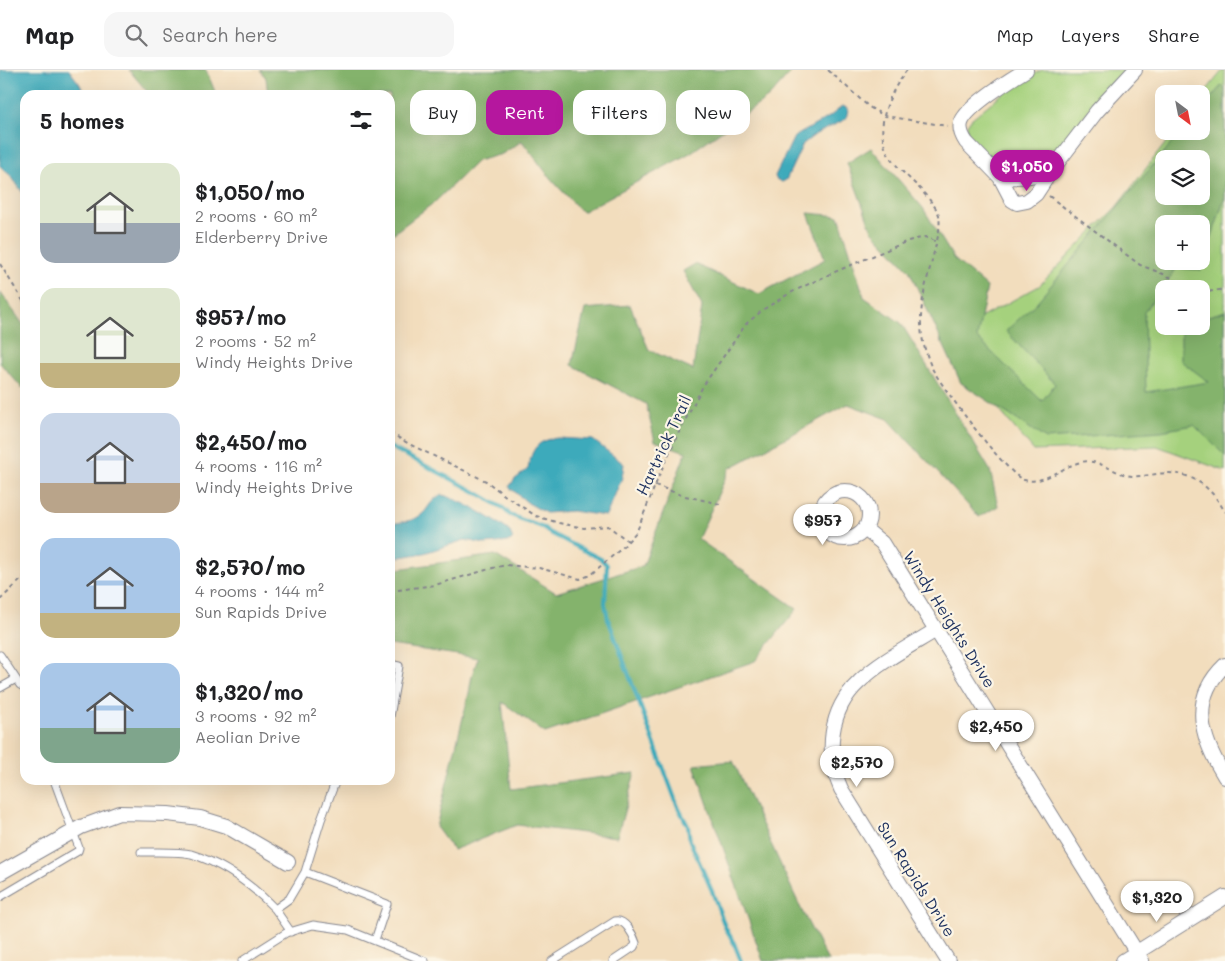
<!DOCTYPE html>
<meta charset="utf-8">
<style>
body{margin:0;font-family:Mali,sans-serif;background:#f6f6f6;color:#202124;height:100vh;display:flex;flex-direction:column;font-size:19px;white-space:nowrap}
*{box-sizing:border-box;margin:0}
p{font-size:16px;color:#757577}
.icon{flex:none;width:28px;height:28px;fill:none;stroke:currentColor;stroke-width:2;stroke-linecap:round;stroke-linejoin:round}
.map{position:relative;flex:1;overflow:hidden}
.side{position:absolute;left:20px;top:20px;width:375px;height:695px;display:flex;flex-direction:column;background:#fff;border-radius:15px;box-shadow:0 5px 20px #0002}
.side>*{flex:none}
.top-card{position:absolute;left:410px;top:20px;width:475px;height:45px;display:flex;gap:10px}
.needle{width:32px;rotate:148deg}
.fabs{position:absolute;left:1155px;top:15px;display:grid;gap:10px}
.fabs a{display:grid;place-items:center;width:55px;height:55px;border-radius:10px;background:#fff;box-shadow:0 5px 20px #0002;font-size:25px}
.price{position:absolute;translate:-50% -42px;padding:0 11px;border-radius:18px;background:#fff;color:#222;font-size:16px;line-height:32px;filter:drop-shadow(0 1px 2px #0008)}
.price::after{content:'';position:absolute;left:50%;top:30px;width:15px;height:11px;margin-left:-8px;background:inherit;clip-path:polygon(0 0,100% 0,50% 100%)}
.price.on{background:#b5179e;color:#fff}
ul{padding:0;list-style:none}
li{display:flex;align-items:center;gap:15px;height:125px;padding:0 20px}
li span{display:grid;place-items:center;flex:none;width:140px;height:100px;border-radius:15px;color:#555}
li>.icon{margin-inline-start:auto}
span .icon{width:60px;height:60px;fill:#fffc;stroke-width:1}
li b{font-size:21px}
h2{display:flex;justify-content:space-between;align-items:center;height:60px;padding:0 20px;font-size:21px}
.chip{padding:0 18px;border-radius:15px;background:#fff;box-shadow:0 5px 20px #0002;font-size:18px;line-height:45px}
.chip.on{background:#b5179e;color:#fff}
header{display:flex;align-items:center;gap:30px;box-sizing:border-box;height:70px;padding:0 25px;background:#fff;border-bottom:1px solid #e0e0e0}
header strong{font-size:24px}
nav{display:flex;gap:28px;margin-inline-start:auto;font-size:18px}
.search{width:350px;height:45px;background:#f6f6f6;display:flex;align-items:center;gap:12px;box-sizing:border-box;padding:0 18px;border-radius:15px;color:#757577;font-size:19px}
.map>svg:first-child{display:block}
.green{fill:#a5d17d;stroke:#60806e;fill-rule:evenodd}
.forest{fill:#84b36c;stroke:#507165;fill-rule:evenodd}
.water{fill:#3caabb;stroke:#2c6c8c}
.lines{fill:none;stroke-linecap:round;stroke-linejoin:round}
.stream{stroke:#3caabb;stroke-width:4}
.service-casing{stroke:#86868e;stroke-width:9}
.minor-casing{stroke:#86868e;stroke-width:16}
.path{stroke:#86868e;stroke-width:2;stroke-dasharray:4 4;stroke-linecap:butt}
.service{stroke:#fff;stroke-width:7}
.minor{stroke:#fff;stroke-width:14}
.labels{text-anchor:middle;dominant-baseline:central;stroke-width:4.5;stroke-linejoin:round;paint-order:stroke}
.street-label{font-size:16px;fill:#1b2f5e;stroke:#fcf5e5}
</style>
<header>
<strong>Map</strong>
<div class="search"><svg class="icon" aria-label="search" viewBox="0 0 24 24"><circle cx="10" cy="10" r="6"/><path d="M15 15l6 6"/></svg>Search here</div>
<nav><a>Map</a><a>Layers</a><a>Share</a></nav>
</header>
<div class="map">
<svg width="1225" height="891" viewBox="0 0 1225 891">
<rect width="100%" height="100%" fill="#fcf5e5"/>
<filter id="ink" filterUnits="userSpaceOnUse"><feTurbulence type="fractalNoise" baseFrequency=".02" numOctaves="2"/><feDisplacementMap in="SourceGraphic" scale="10" xChannelSelector="R" yChannelSelector="G"/><feConvolveMatrix kernelMatrix="1 2 1 2 8 2 1 2 1" color-interpolation-filters="sRGB"/></filter>
<filter id="wash" filterUnits="userSpaceOnUse"><feTurbulence type="fractalNoise" baseFrequency=".0096" numOctaves="4" result="noise"/><feDisplacementMap in="SourceGraphic" scale="20" xChannelSelector="R" yChannelSelector="G"/><feGaussianBlur stdDeviation="1.12" result="paint"/><feColorMatrix in="noise" values="0 0 0 0 0 0 0 0 0 0 0 0 0 0 0 0 0 1.4 0 .05"/><feComposite in="paint" operator="in"/></filter>
<g filter="url(#wash)">
<rect width="100%" height="100%" fill="#f2ddbd"/>
<!-- green -->
<path class="green" d="M1042 0H1126L1100 26 1048 93C1008 114 992 92 967 63V55L971 49 1013 15Z
M1223 0 1225 2V401L1157 376 1034 381 940 270 1039 216 1117 136 1175 61H1201V27ZM1164 89H1201V126H1164ZM1164 154H1201V191H1164ZM1164 219H1201V256H1164Z"/>
<!-- forest -->
<path class="forest" d="M129 0H206L216 24 150 25Z
M260 0H793L769 27 690 83 582 142 551 109 522 71 502 84 477 91 436 131 390 166V25H268L266 8Z
M1222 15 1225 18V127L1201 200 1177 198 1144 242 1146 322 1209 312 1181 291V256H1201V248L1225 241V386L1194 355 1161 361 1046 369 961 313 909 200 872 161 847 93 871 78 923 138 954 189 987 217 977 268 1042 331 1055 314 1006 261 1036 233 1182 61H1201V39ZM1164 89H1201V126H1164ZM1164 154H1201V191H1164Z
M808 143 839 146 864 227 901 253 990 400 998 436 979 447 888 349 848 334 730 398 698 469 797 539 755 591 545 663 502 632 511 719 635 703 617 767 517 755 453 780 436 757 469 623 472 605 478 588 390 575V500L495 485 556 523 643 496 686 382 655 371 646 334 572 295 585 239 630 235 649 280 693 300 702 236 683 201 695 194 759 224 825 189Z
M0 222 25 257V310L22 318 0 293Z
M733 691 802 841 828 891H763L694 695Z"/>
<!-- water -->
<path class="water" d="M0 0H69L79 13 86 25H25V126L11 106 0 96Z
M843 36 848 39 846 49 816 64 803 74 786 110 782 112 776 109 775 106 794 67 829 47Z
M558 368 593 370 624 394 622 408 606 446 572 441 546 443 528 433 509 417 514 410 528 399C532 378 537 370 558 368Z
M441 425C454 426 500 452 510 462 511 464 512 467 513 469L507 472 485 474 465 470 424 483 390 489V454C400 452 412 452 421 445 429 439 429 431 441 425Z"/>
<g class="lines">
<!-- stream -->
<path class="stream" d="M390 377 474 421 503 438 510 445 544 458 548 462 601 489 607 495 605 533 608 549 678 737 688 756 690 771 712 821 725 857 734 873 741 891"/>
</g>
</g>
<g filter="url(#ink)">
<g class="lines">
<!-- service casing -->
<g class="service-casing">
<path id="service" d="M0 585 20 615 25 618
M390 594 399 596 390 647
M0 618 16 609
M141 782C154 782 180 781 191 784 224 794 252 815 275 839
M305 802 321 750 336 710
M0 827 78 781 79 778 54 710
M291 862 275 839 289 829 305 802 387 834 375 870
M242 891 286 863 313 855 348 860 425 891
M552 891 615 851C625 849 633 864 636 873L634 877 613 891"/>
</g>
<!-- minor casing -->
<g class="minor-casing">
<path id="minor" d="M1026 0C1011 9 966 37 961 53 959 60 962 66 966 72L1000 107 1012 130 1017 133 1027 131 1036 124 1051 101 1097 41 1135 0
M1000 107C1018 108 1034 107 1051 101
M821 445a24 24 0 1 1 48 0a24 24 0 1 1-48 0Z
M865 459 882 473 1142 891
M936 560C912 575 879 592 859 612 829 640 825 683 841 719L948 891
M1225 595C1188 630 1202 670 1225 707
M0 803 81 757 119 743 168 744 200 748 226 756 288 792
M1123 891 1225 827"/>
</g>
<!-- path -->
<path class="path" d="M828 0 869 37 885 46 948 56
M907 0C889 23 872 60 890 87 898 99 911 109 921 120 927 127 936 136 939 145 941 157 937 171 934 182 926 215 914 248 926 282 928 288 930 295 933 300 943 318 1008 406 1024 410 1044 415 1063 396 1081 392 1099 388 1114 404 1132 406 1144 407 1157 403 1169 403 1196 404 1213 420 1225 442
M1049 126 1140 195 1166 205 1191 219
M0 194 25 234
M1201 223 1225 219
M390 363 411 375 486 411 507 427 536 446 559 453 584 458 608 456 628 471
M655 415 681 425 720 434
M390 521 435 515 493 498 506 495 539 498 580 509 590 505 622 478 637 461 660 403 677 366 703 316 746 254 764 239 790 223 830 204 908 171 925 167 937 172
M0 530 25 506"/>
<!-- service -->
<use href="#service" class="service"/>
<!-- minor -->
<use href="#minor" class="minor"/>
</g>
</g>
<g class="labels">
<!-- street labels -->
<g class="street-label">
<text transform="translate(663 375) rotate(-65)">Hartrick Trail</text>
<text transform="translate(950 549) rotate(58)">Windy Heights Drive</text>
<text transform="translate(917 809) rotate(58)">Sun Rapids Drive</text>
</g>
</g>
</svg>
<div class="fabs">
<a><svg class="needle" viewBox="-14 -14 28 28"><path d="M0-13l5 13h-10z" fill="#e53935"/><path d="M0 13l5-13h-10z" fill="#757577"/></svg></a>
<a><svg class="icon" aria-label="layers" viewBox="0 0 24 24"><path d="M12 4l9 5-9 5-9-5zM3 14l9 5 9-5"/></svg></a>
<a>+</a>
<a>−</a>
</div>
<b class="price on" style="left:1027px;top:122px">$1,050</b>
<b class="price" style="left:823px;top:476px">$957</b>
<b class="price" style="left:996px;top:682px">$2,450</b>
<b class="price" style="left:857px;top:718px">$2,570</b>
<b class="price" style="left:1157px;top:853px">$1,320</b>
<div class="top-card">
<a class="chip">Buy</a>
<a class="chip on">Rent</a>
<a class="chip">Filters</a>
<a class="chip">New</a>
</div>
<section class="side">
<h2>5 homes<svg class="icon" aria-label="filters" viewBox="0 0 24 24"><path d="M4 7h16M4 17h16"/><circle cx="9" cy="7" r="2"/><circle cx="15" cy="17" r="2"/></svg></h2>
<ul>
<li><span style="background:linear-gradient(#dfe7d0 60%,#9aa5b1 0)"><svg class="icon" aria-label="home" viewBox="0 0 24 24"><path d="M3 11l9-7 9 7M6 9v11h12V9"/></svg></span><div><b>$1,050/mo</b><p>2 rooms · 60 m²</p><p>Elderberry Drive</p></div></li>
<li><span style="background:linear-gradient(#dfe7d0 75%,#c2b280 0)"><svg class="icon" aria-label="home" viewBox="0 0 24 24"><path d="M3 11l9-7 9 7M6 9v11h12V9"/></svg></span><div><b>$957/mo</b><p>2 rooms · 52 m²</p><p>Windy Heights Drive</p></div></li>
<li><span style="background:linear-gradient(#c9d6e8 70%,#b9a48a 0)"><svg class="icon" aria-label="home" viewBox="0 0 24 24"><path d="M3 11l9-7 9 7M6 9v11h12V9"/></svg></span><div><b>$2,450/mo</b><p>4 rooms · 116 m²</p><p>Windy Heights Drive</p></div></li>
<li><span style="background:linear-gradient(#a9c7e8 75%,#c2b280 0)"><svg class="icon" aria-label="home" viewBox="0 0 24 24"><path d="M3 11l9-7 9 7M6 9v11h12V9"/></svg></span><div><b>$2,570/mo</b><p>4 rooms · 144 m²</p><p>Sun Rapids Drive</p></div></li>
<li><span style="background:linear-gradient(#a9c7e8 65%,#7fa58c 0)"><svg class="icon" aria-label="home" viewBox="0 0 24 24"><path d="M3 11l9-7 9 7M6 9v11h12V9"/></svg></span><div><b>$1,320/mo</b><p>3 rooms · 92 m²</p><p>Aeolian Drive</p></div></li>
</ul>
</section>
</div>
